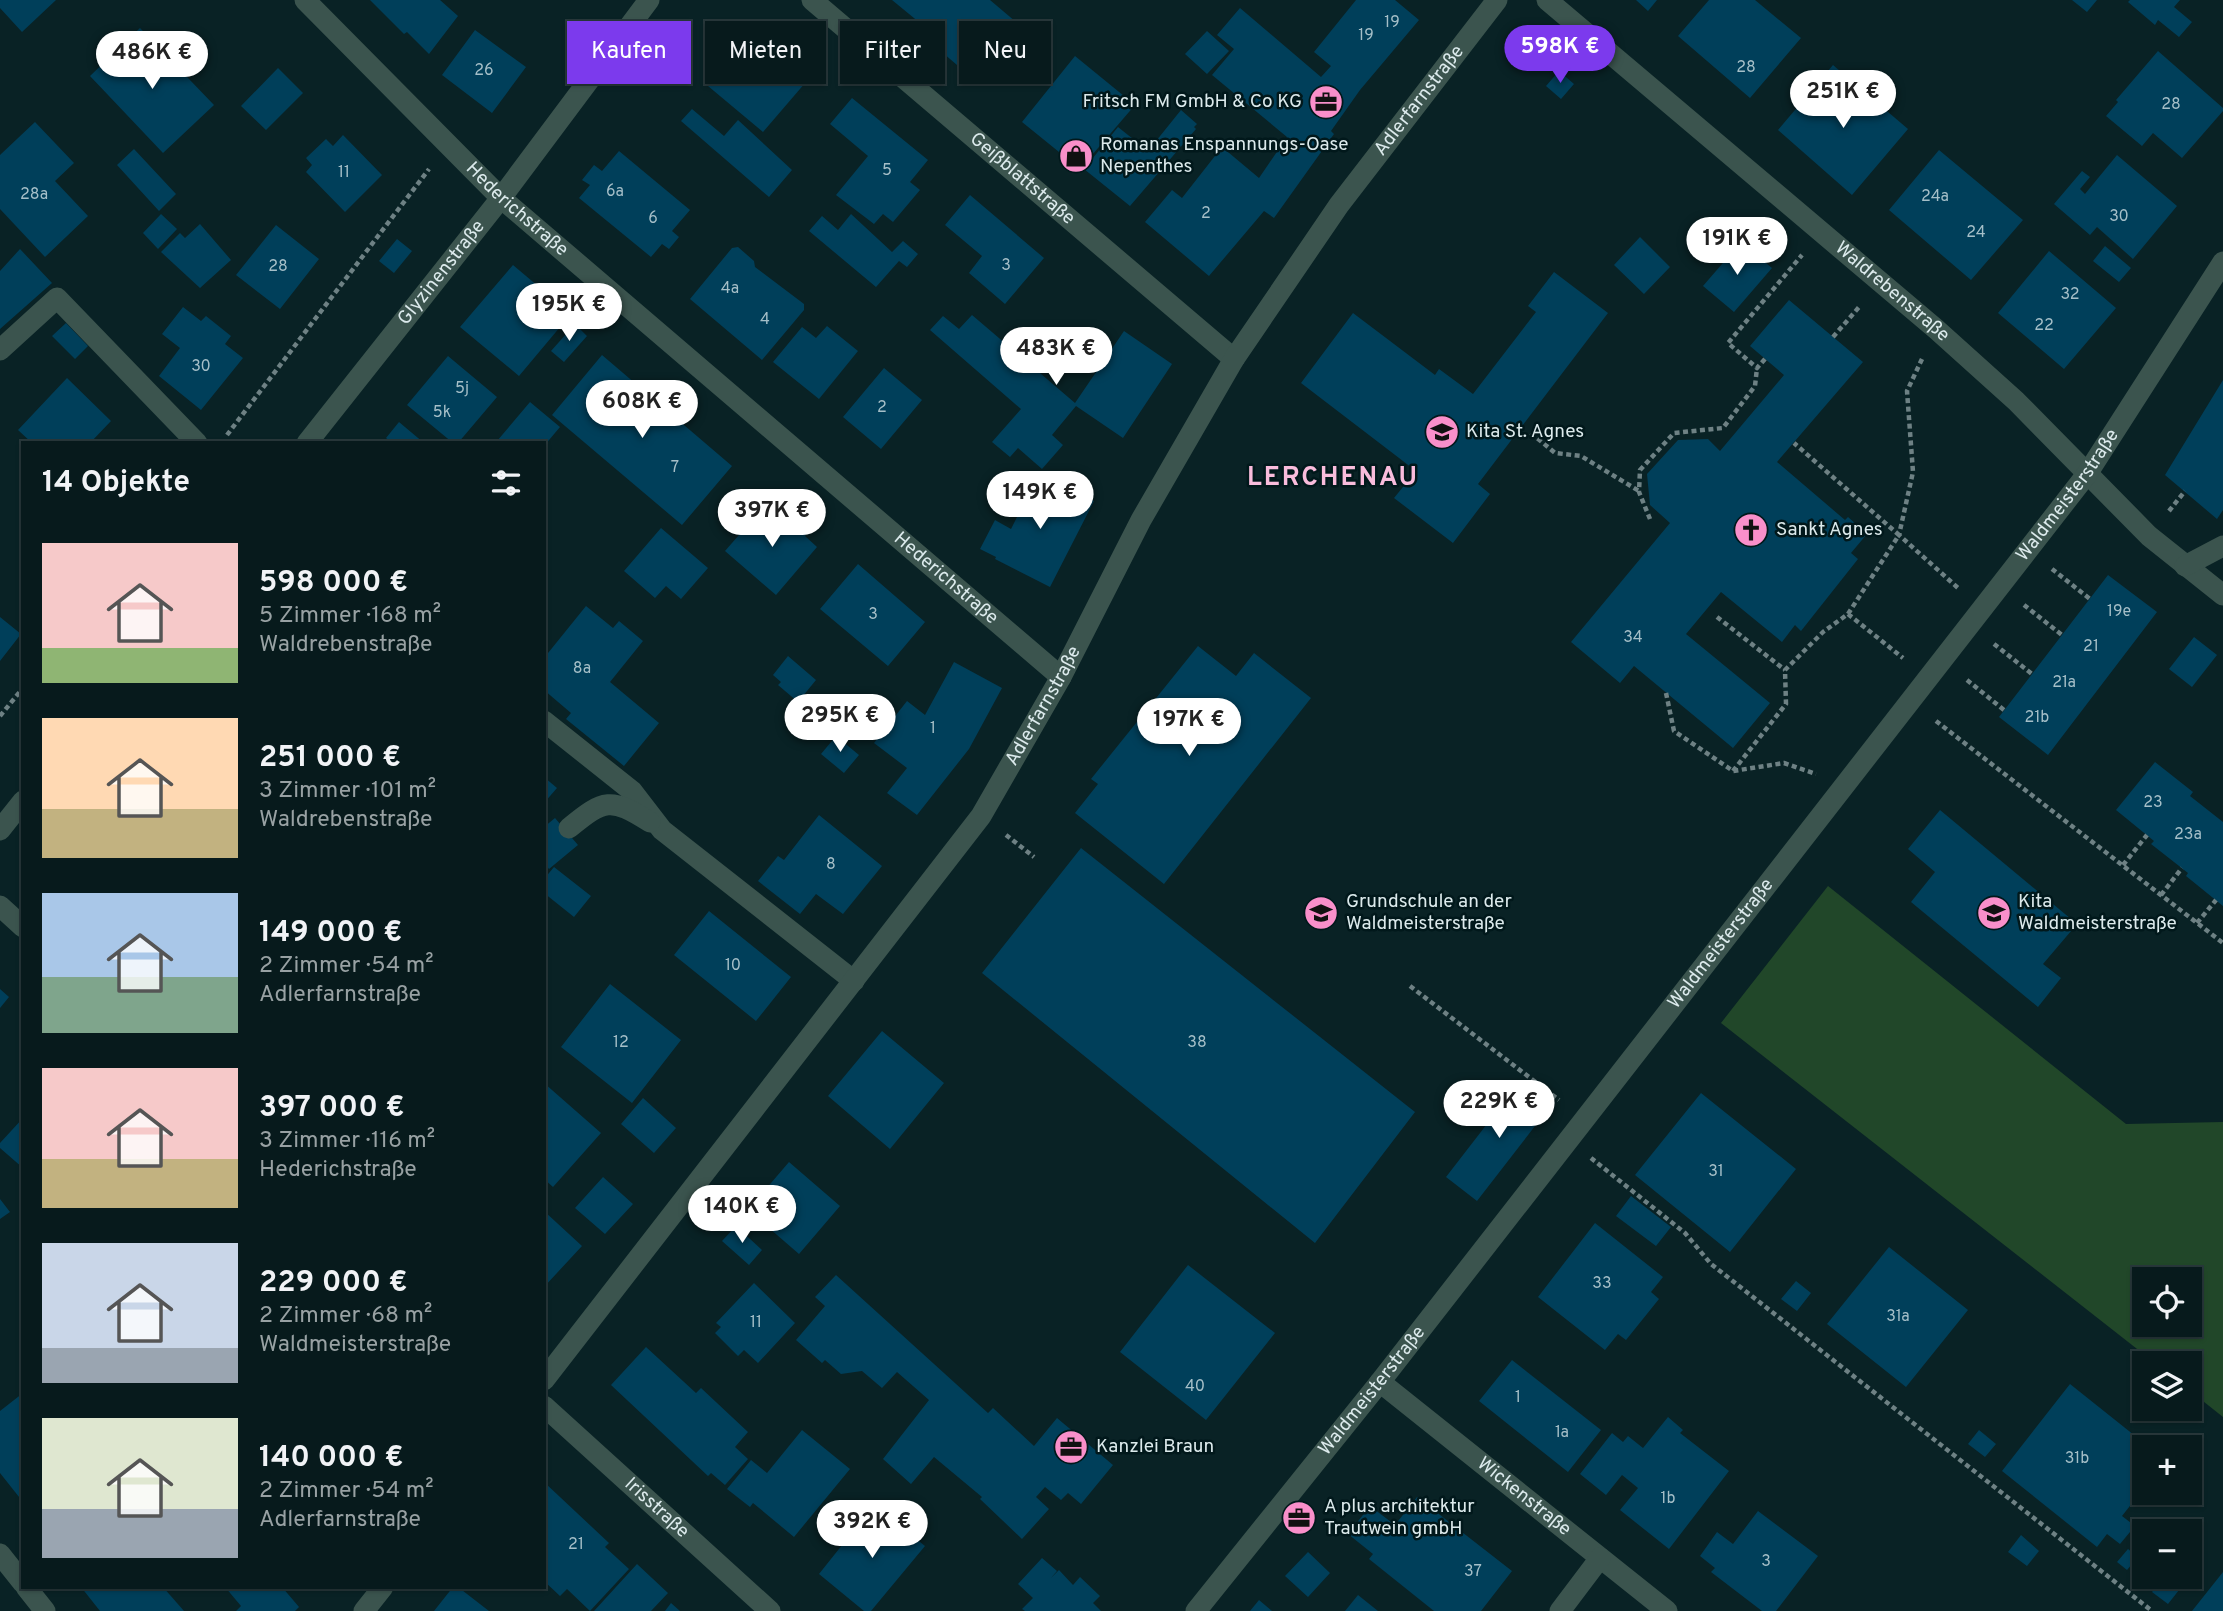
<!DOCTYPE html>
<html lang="de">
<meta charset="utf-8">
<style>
body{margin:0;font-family:Overpass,sans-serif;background:#152729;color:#f1f3f6;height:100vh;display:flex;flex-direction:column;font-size:26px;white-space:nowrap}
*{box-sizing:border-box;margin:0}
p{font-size:23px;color:#98a1a3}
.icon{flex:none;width:38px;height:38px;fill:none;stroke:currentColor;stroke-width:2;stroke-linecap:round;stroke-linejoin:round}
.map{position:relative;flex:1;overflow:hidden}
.details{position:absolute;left:21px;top:441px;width:525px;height:1148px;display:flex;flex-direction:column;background:#071a1c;border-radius:0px;box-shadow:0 2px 5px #0004,0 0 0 2px #28383b}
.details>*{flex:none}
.hud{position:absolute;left:567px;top:21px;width:665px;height:63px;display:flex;gap:14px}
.controls{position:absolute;left:2132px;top:1267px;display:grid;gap:14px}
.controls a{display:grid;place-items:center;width:70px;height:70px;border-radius:0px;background:#071a1c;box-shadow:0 2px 5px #0004,0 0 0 2px #28383b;font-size:35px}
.price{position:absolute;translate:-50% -60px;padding:0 16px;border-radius:24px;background:#fff;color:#222;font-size:23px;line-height:46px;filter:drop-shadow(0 2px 4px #0008)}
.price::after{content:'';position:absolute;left:50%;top:42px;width:21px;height:16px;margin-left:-10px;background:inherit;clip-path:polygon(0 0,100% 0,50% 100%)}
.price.active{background:#7c3aed;color:#fff}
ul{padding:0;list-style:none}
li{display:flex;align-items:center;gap:21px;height:175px;padding:0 21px}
li span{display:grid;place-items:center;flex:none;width:196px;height:140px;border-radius:0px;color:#555}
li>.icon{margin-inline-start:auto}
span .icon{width:84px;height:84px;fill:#fffc;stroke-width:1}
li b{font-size:30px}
h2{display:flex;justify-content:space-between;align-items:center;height:84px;padding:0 21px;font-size:30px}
.pill{padding:0 24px;border-radius:0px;background:#071a1c;box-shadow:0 2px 5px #0004,0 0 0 2px #28383b;font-size:24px;line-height:63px}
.pill.active{background:#7c3aed;color:#fff}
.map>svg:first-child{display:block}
.green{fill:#214729;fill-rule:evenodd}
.building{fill:#003f5a}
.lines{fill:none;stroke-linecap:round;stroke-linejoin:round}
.path{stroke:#6e8184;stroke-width:4.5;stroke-dasharray:5 3.5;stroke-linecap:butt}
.minor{stroke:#3b544e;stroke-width:21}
.labels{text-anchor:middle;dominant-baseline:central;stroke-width:5;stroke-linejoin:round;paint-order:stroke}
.number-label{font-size:16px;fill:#a5bfc8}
.street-label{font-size:19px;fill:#dceaec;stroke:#01181b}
.poi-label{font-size:19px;fill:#dceaec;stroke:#01181b;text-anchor:start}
.district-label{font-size:26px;font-weight:bold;letter-spacing:2px;fill:#f9bcdc;stroke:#01181b}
</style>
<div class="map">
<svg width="2223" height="1611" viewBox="0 0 2223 1611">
<rect width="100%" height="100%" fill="#092225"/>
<!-- green -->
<path class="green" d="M1828 886 2126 1124 2223 1122V1417L2189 1390V1363H2155L1721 1023ZM2144 1279H2189V1325H2144Z"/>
<!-- building -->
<path class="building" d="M0 0H56L22 32 0 8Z
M370 0H440L458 16 429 54 407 32 404 34Z
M892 0H990L1016 22 971 77 915 29 920 23Z
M1356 0H1395L1419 20 1360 90 1331 131 1334 134 1274 218 1264 211 1209 276 1145 222 1172 190 1182 198 1222 147 1259 178 1287 137 1212 75 1234 49 1217 35 1240 8 1321 77 1331 66 1314 52Z
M1636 0H1657L1648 11Z
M1709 0H1755L1801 38 1750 98 1678 36Z
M2072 0H2097L2087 12Z
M2130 0H2180L2174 7 2192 22 2179 37 2158 20 2155 25 2128 2Z
M760 26 773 37 777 32 818 68 763 132 708 86Z
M140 28 214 105 163 153 90 76Z
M475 30 526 67 492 113 442 75Z
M1207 31 1229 51 1207 74 1185 54Z
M2158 51 2223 108V111L2182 158 2153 133 2142 146 2106 116 2118 102 2116 100Z
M1075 56 1135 105 1080 169 1022 122Z
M1833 65 1908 129 1852 195 1778 130Z
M278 68 303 93 266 130 241 106Z
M1559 71 1574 84 1561 99 1546 86Z
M852 98 928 160 910 182 920 190 893 222 883 214 874 224 836 195 868 156 830 124Z
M692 109 724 136 738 120 792 170 769 197 681 121Z
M1181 110 1197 124 1194 127 1196 129 1130 206 1084 169 1118 127 1148 151Z
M35 122 74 163 55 181 88 216 45 257 0 209V155Z
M343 135 382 175 345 212 306 172 312 165 306 158 326 139 333 146Z
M134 149 176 194 159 211 117 165Z
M1939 150 2023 220 1971 280 1889 210Z
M619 151 690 210 672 231 679 237 669 249 662 244 651 257 579 198 590 185 582 180 594 165 602 171Z
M2117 155 2177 206 2133 259 2097 227 2090 235 2054 204 2082 171 2090 177 2080 189 2085 194Z
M970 195 1044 258 1005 304 969 273 982 256 945 225Z
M161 214 177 229 158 249 143 233Z
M851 214 892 252 903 241 918 254 907 267 899 261 876 287 809 231 822 216 838 230Z
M200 224 231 260 200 288 161 252 180 233 185 238Z
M276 225 319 259 280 309 236 275Z
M1640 237 1670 267 1644 294 1614 265Z
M397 239 412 251 394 273 379 261Z
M1741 242 1772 268 1734 312 1703 286Z
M2105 246 2131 268 2119 282 2093 261Z
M738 247 754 261 755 267 804 304V310L762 360 690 299 732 248Z
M20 249 52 283 0 329V271Z
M2049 251 2116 308 2064 369 1998 313Z
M513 265 571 314 519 376 460 327Z
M1554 272 1608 313 1478 484 1490 494 1453 543 1394 498 1416 471 1301 383 1353 313 1435 375 1439 369 1473 394 1536 312 1528 306Z
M1789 300 1863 362 1777 462 1845 520 1848 517 1867 534 1851 553 1858 559 1801 631 1795 625 1782 642 1721 592 1686 634 1770 703 1733 748 1634 666 1620 683 1571 642 1670 523 1650 505 1647 474 1678 440 1708 439 1720 451 1784 375 1750 346Z
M183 307 201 321 206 316 231 336 225 344 243 358 201 410 159 376 180 348 162 334Z
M972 315 1075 403 1124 331 1172 364 1123 438 1076 406 1052 435 1063 445 1042 469 1018 448 1010 457 992 442 1021 409 930 330 943 316 959 329Z
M66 323 88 346 75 359 52 336Z
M575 324 587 336 564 362 551 351Z
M827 326 858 351 819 399 773 362 802 327 816 338Z
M602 355 732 466 682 525 552 415Z
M448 356 497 397 458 443H453L407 405Z
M884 368 922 400 881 449 843 417Z
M67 378 111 421 90 443H32L18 430Z
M2223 380V510L2217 519 2165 475Z
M530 402 560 427 544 446V443H498L497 441Z
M399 422 424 443H392L386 438Z
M1039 473 1094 501 1050 587 995 559 996 557 980 549 995 520 1011 529Z
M766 504 784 519 787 515 808 532 805 536 817 547 776 595 725 551Z
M661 528 708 568 681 599 666 586 655 598 624 571Z
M858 564 925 622 888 666 820 609Z
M2108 575 2157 612 2048 755 1999 717Z
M586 606 613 628 619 621 643 641 610 682 659 723 624 766 566 719 571 713 544 690V658Z
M0 617 21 634 0 661Z
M2194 637 2217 655 2192 687 2169 669Z
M1198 646 1236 676 1254 653 1311 698 1164 884 1075 813 1098 784 1091 779Z
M788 656 816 680 798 702 778 685 781 682 773 675Z
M954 662 1002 688 969 749 917 815 887 793 907 768 874 743 907 701 925 715Z
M836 736 859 755 844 773 821 754Z
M2155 762 2193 792 2190 796 2223 822V906L2186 876 2188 873 2151 844 2154 841 2116 810Z
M544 777 557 788 544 803Z
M1940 810 2077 924 2043 964 2061 978 2038 1007 1911 902 1935 872 1908 849Z
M819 815 882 866 843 914 816 894 800 914 758 881 778 856 784 860Z
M555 818 578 845 549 869 544 863V827Z
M1081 848 1415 1112 1315 1243 982 973Z
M554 867 591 896 574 917 544 893V879Z
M709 911 791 977 756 1021 674 955Z
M610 984 681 1040 632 1103 561 1047Z
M0 989 9 997 0 1008Z
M882 1031 944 1083 890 1149 828 1096Z
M1521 1080 1552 1104 1477 1201 1446 1177Z
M544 1083 601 1133 553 1187 544 1179Z
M1701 1093 1796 1169 1730 1252 1635 1175Z
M643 1098 676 1128 654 1153 621 1124Z
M23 1118V1168L0 1148V1143Z
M789 1162 840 1206 799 1254 748 1210Z
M603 1177 633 1204 605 1234 575 1208Z
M1631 1196 1671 1227 1656 1246 1616 1216Z
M0 1199 10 1212 0 1219Z
M544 1211 582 1246 544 1287Z
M1595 1223 1663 1277 1651 1292 1659 1299 1626 1340 1618 1334 1605 1350 1538 1297Z
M736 1226 762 1250 749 1265 722 1241Z
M1889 1247 1968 1310 1906 1387 1827 1324Z
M1188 1265 1275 1333 1206 1420 1120 1352Z
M836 1275 988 1413 993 1408 1034 1446 1057 1418 1113 1465 1081 1504 1068 1493 1061 1500 1045 1487 1036 1497 1049 1509 1022 1539 980 1499 982 1497 934 1457 911 1484 883 1459 929 1400 897 1372 882 1388 862 1371 841 1374 825 1360 822 1363 796 1340 825 1306 815 1297Z
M1796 1281 1811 1293 1797 1311 1781 1299Z
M754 1283 795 1323 758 1363 744 1350 738 1356 715 1333 721 1327 716 1323Z
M646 1347 696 1393 701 1388 748 1432 735 1447 748 1459 725 1485 711 1473 708 1476 611 1385Z
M1512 1360 1601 1430 1568 1472 1479 1401Z
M2070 1384 2149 1447H2144V1488L2122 1516 2135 1526 2120 1544 2107 1534 2097 1547 2002 1471Z
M23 1393V1502L0 1473V1411Z
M1668 1417 1683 1430 1680 1433 1729 1471 1669 1549 1620 1510 1638 1488 1622 1475 1606 1495 1580 1474 1612 1433 1623 1442 1628 1436 1643 1448Z
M802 1430 850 1469 794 1537 753 1503 750 1507 727 1489 751 1460 767 1473Z
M1979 1430 1996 1444 1985 1457 1968 1444Z
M544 1482 609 1543 605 1547 629 1569 590 1611 567 1589 560 1596 544 1581Z
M1417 1497 1512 1571 1481 1611H1434L1369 1559 1373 1554 1348 1534 1370 1506 1395 1525Z
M874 1505 925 1546 871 1611H864L819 1574Z
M1758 1511 1818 1556 1776 1611H1762L1711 1572 1715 1568 1700 1556 1717 1532 1733 1544Z
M2021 1535 2039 1551 2027 1566 2008 1552Z
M2128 1549 2138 1557 2127 1570 2117 1562Z
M1308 1552 1330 1573 1308 1597 1285 1576Z
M1042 1558 1057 1571 1051 1578 1059 1570 1073 1585 1080 1577 1100 1596 1093 1603 1101 1611H1025L1022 1609 1033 1598 1018 1584Z
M637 1564 668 1593 651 1611H594Z
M2223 1572V1611H2192Z
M2164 1577H2172L2183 1585 2168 1604 2152 1592Z
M81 1587H163L184 1611H100Z
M225 1587H282L299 1607 295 1611H236L241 1606Z
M453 1587H458L489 1611H434Z
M1358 1595 1378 1611H1345Z
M1259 1600 1272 1611H1250Z
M671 1603 680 1611H665Z"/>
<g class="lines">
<!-- path -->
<path class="path" d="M1833 337 1860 306
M1765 359 1757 368 1728 343 1802 255
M1922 359 1907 391 1913 472 1899 535 1958 588
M1531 433 1555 453 1581 456 1639 491
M227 435 429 169
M2169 511 2185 491
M1650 519 1639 492 1640 470 1674 433 1723 428 1755 386 1757 368
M2052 569 2090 599
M2024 605 2062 635
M1848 614 1903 658
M1717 617 1785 670
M1994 644 2032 674
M1967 680 2004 710
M1666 693 1674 731 1733 771 1784 763 1816 774
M0 716 23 688
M1936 721 2223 943
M1733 771 1786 704 1785 670 1823 632 1848 614 1899 535 1794 443
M1006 835 1034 857
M2123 865 2147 835
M2161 895 2182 868
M2197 923 2216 900
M1410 986 1559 1100
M1591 1158 1685 1233 1711 1264 2152 1611"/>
<!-- minor -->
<g class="minor">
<path id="s1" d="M305 0 501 198 1061 677"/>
<path id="s2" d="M812 0 1234 359"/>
<path id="s3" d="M1547 0 1936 329 2016 401 2149 536 2223 595"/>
<path d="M0 350 57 298 197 443"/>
<path id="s4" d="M307 443 501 198 649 0"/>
<path d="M2185 566 2223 546"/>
<path d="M544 721 632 791 662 830 854 981"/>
<path d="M569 828C604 799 611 797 650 822"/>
<path d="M0 830 23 801"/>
<path d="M0 906 23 927"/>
<path id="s5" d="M544 1380 981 816 1061 677 1141 520 1234 359 1339 205 1497 0"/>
<path id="s6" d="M1380 1382 1667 1611"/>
<path id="s7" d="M544 1406 770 1611"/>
<path d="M0 1554 23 1583"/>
<path d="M26 1587 45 1611"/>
<path d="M364 1611 383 1587"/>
<path id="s8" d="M1196 1611 1380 1382 2087 474 2223 262"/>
<path d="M1560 1611 1600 1558"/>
</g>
</g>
<!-- icons -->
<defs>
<g id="office-disc" transform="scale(1.75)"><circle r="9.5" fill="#f98fca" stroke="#01181b"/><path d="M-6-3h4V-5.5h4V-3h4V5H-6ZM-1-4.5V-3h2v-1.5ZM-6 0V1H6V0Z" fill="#111"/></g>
<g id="shop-disc" transform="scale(1.75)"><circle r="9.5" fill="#f98fca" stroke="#01181b"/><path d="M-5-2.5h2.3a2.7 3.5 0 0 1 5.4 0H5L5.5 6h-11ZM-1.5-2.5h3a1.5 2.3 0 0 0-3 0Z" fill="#111"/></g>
<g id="school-disc" transform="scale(1.75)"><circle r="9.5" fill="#f98fca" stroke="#01181b"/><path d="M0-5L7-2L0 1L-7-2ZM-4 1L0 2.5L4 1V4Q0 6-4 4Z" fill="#111"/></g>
<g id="church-disc" transform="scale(1.75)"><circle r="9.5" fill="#f98fca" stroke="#01181b"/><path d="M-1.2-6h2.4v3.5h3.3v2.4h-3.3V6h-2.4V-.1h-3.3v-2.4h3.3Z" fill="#111"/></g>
</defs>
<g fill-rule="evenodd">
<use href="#office-disc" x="1326" y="102"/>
<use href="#shop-disc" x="1076" y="156"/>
<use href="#school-disc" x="1442" y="432"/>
<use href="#church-disc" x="1751" y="530"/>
<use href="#school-disc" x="1321" y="913"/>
<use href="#school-disc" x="1994" y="913"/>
<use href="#office-disc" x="1071" y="1447"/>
<use href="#office-disc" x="1299" y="1518"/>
</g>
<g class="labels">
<!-- number labels -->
<g class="number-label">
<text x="1392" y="23">19</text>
<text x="1366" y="36">19</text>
<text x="1746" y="68">28</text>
<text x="484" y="71">26</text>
<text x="2171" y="105">28</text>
<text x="887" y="171">5</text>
<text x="344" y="173">11</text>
<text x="615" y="192">6a</text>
<text x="34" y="195">28a</text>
<text x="1935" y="197">24a</text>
<text x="1206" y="214">2</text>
<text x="2119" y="217">30</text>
<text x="653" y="219">6</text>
<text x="1976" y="233">24</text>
<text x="1006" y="266">3</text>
<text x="278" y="267">28</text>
<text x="730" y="289">4a</text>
<text x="2070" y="295">32</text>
<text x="765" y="320">4</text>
<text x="2044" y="326">22</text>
<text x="201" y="367">30</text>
<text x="462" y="389">5j</text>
<text x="882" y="408">2</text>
<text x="442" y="413">5k</text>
<text x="675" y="468">7</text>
<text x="2119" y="612">19e</text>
<text x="873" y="615">3</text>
<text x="1633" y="638">34</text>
<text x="2091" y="647">21</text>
<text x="582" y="669">8a</text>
<text x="2064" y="683">21a</text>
<text x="2037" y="718">21b</text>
<text x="933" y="729">1</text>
<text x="2153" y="803">23</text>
<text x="2188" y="835">23a</text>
<text x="831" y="865">8</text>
<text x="733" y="966">10</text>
<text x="621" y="1043">12</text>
<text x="1197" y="1043">38</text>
<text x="1716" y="1172">31</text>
<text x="1602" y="1284">33</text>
<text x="1898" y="1317">31a</text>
<text x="756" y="1323">11</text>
<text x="1195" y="1387">40</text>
<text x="1518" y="1398">1</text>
<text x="1562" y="1433">1a</text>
<text x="2077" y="1459">31b</text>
<text x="1668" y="1499">1b</text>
<text x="576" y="1545">21</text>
<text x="1766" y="1562">3</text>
<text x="1473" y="1572">37</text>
</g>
<!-- street labels -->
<g class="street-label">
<text stroke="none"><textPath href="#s5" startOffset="1554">Adlerfarnstraße</textPath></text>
<text stroke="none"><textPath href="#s2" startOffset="276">Geißblattstraße</textPath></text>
<text stroke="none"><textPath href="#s1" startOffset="298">Hederichstraße</textPath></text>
<text stroke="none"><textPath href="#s4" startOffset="217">Glyzinenstraße</textPath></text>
<text stroke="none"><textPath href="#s3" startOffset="452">Waldrebenstraße</textPath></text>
<text stroke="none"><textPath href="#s8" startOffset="1416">Waldmeisterstraße</textPath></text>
<text stroke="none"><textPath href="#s1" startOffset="864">Hederichstraße</textPath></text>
<text stroke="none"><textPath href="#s5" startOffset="840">Adlerfarnstraße</textPath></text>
<text stroke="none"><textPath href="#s8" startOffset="849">Waldmeisterstraße</textPath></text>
<text stroke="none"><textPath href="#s8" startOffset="282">Waldmeisterstraße</textPath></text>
<text stroke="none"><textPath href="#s6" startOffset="184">Wickenstraße</textPath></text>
<text stroke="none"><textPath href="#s7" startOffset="152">Irisstraße</textPath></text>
</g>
<!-- poi labels -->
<g class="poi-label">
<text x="1302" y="102" text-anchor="end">Fritsch FM GmbH &amp; Co KG</text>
<text x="1100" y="145">Romanas Enspannungs-Oase<tspan x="1100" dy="22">Nepenthes</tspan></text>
<text x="1466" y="432">Kita St. Agnes</text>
<text x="1776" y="530">Sankt Agnes</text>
<text x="1346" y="902">Grundschule an der<tspan x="1346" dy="22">Waldmeisterstraße</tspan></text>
<text x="2018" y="902">Kita<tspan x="2018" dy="22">Waldmeisterstraße</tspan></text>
<text x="1096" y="1447">Kanzlei Braun</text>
<text x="1324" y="1507">A plus architektur<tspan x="1324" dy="22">Trautwein gmbH</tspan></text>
</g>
<!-- district labels -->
<g class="district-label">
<text x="1333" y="478">LERCHENAU</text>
</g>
</g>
</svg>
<div class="controls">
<a><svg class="icon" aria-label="locate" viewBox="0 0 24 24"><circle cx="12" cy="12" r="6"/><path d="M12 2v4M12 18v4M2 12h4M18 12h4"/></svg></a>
<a><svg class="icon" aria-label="layers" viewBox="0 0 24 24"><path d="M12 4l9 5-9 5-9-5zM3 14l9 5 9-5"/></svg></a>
<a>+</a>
<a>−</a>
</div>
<b class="price active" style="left:1560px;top:85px">598K €</b>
<b class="price" style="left:152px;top:91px">486K €</b>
<b class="price" style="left:1843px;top:130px">251K €</b>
<b class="price" style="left:1737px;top:277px">191K €</b>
<b class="price" style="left:569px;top:343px">195K €</b>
<b class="price" style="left:1056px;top:387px">483K €</b>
<b class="price" style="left:642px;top:440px">608K €</b>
<b class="price" style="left:1040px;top:531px">149K €</b>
<b class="price" style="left:772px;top:549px">397K €</b>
<b class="price" style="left:840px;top:754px">295K €</b>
<b class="price" style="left:1189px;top:758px">197K €</b>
<b class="price" style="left:1499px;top:1140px">229K €</b>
<b class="price" style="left:742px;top:1245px">140K €</b>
<b class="price" style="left:872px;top:1560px">392K €</b>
<div class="hud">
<a class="pill active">Kaufen</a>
<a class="pill">Mieten</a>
<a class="pill">Filter</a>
<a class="pill">Neu</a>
</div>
<section class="details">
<h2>14 Objekte<svg class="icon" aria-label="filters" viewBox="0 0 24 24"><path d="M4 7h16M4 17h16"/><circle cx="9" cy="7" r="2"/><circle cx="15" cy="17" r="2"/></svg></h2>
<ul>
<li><span style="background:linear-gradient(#f6c9c9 75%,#8fb573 0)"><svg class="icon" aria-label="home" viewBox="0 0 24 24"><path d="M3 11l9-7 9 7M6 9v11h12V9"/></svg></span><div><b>598 000 €</b><p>5 Zimmer · 168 m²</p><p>Waldrebenstraße</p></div></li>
<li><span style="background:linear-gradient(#ffd9b3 65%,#c2b280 0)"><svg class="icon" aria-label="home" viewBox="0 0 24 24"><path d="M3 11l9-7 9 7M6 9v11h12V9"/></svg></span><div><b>251 000 €</b><p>3 Zimmer · 101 m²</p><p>Waldrebenstraße</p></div></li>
<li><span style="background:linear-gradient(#a9c7e8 60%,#7fa58c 0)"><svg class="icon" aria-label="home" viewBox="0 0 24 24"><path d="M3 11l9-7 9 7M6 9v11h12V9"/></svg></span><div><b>149 000 €</b><p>2 Zimmer · 54 m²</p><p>Adlerfarnstraße</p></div></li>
<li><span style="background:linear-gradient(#f6c9c9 65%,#c2b280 0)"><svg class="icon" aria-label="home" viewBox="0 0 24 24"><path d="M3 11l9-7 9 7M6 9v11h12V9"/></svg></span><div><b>397 000 €</b><p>3 Zimmer · 116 m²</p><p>Hederichstraße</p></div></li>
<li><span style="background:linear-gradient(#c9d6e8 75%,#9aa5b1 0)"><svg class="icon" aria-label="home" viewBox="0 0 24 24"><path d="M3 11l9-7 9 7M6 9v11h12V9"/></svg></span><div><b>229 000 €</b><p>2 Zimmer · 68 m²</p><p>Waldmeisterstraße</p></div></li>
<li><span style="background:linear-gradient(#dfe7d0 65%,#9aa5b1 0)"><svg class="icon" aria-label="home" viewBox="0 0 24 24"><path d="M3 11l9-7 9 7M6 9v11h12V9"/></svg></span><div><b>140 000 €</b><p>2 Zimmer · 54 m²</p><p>Adlerfarnstraße</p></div></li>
</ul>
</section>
</div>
